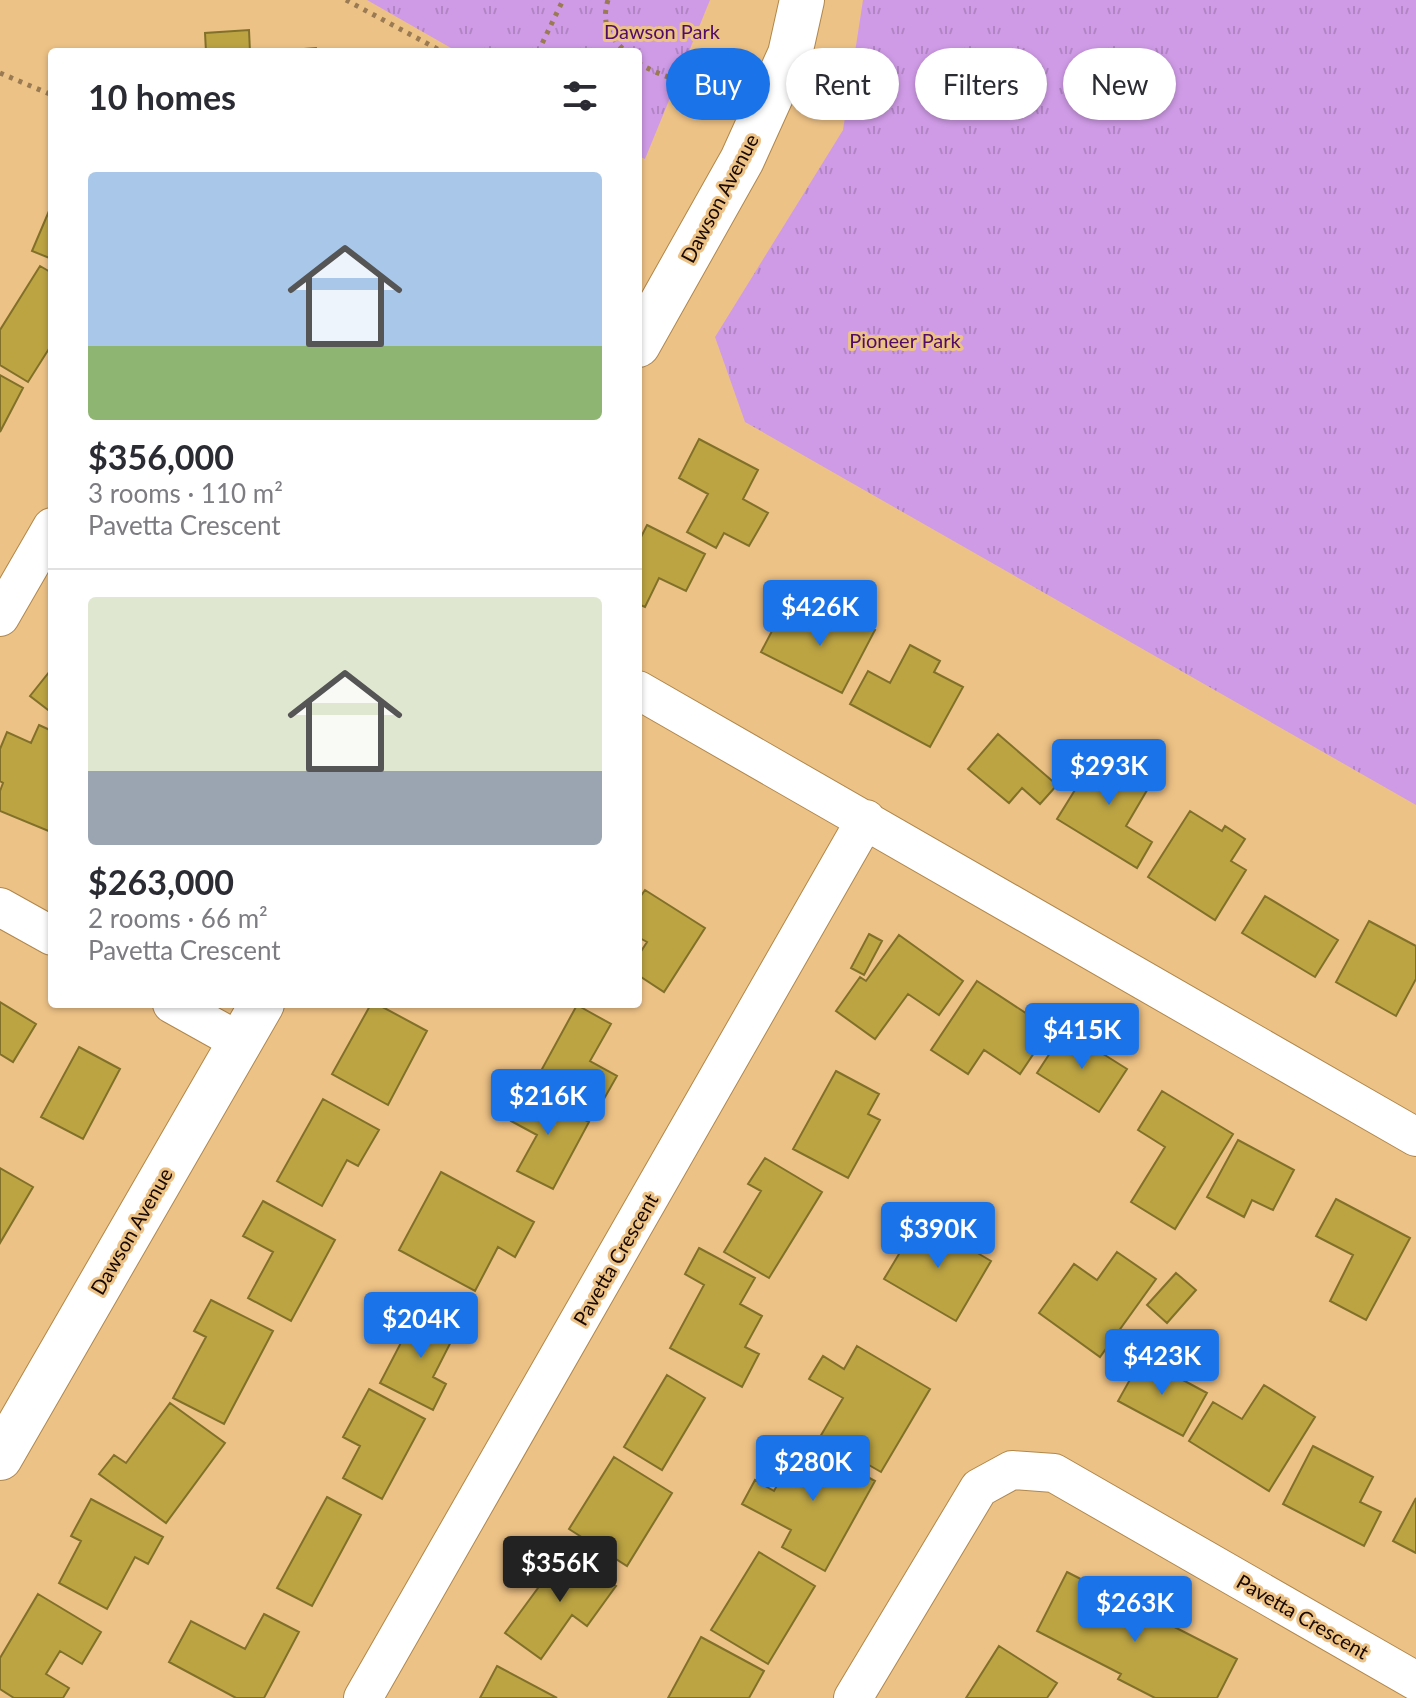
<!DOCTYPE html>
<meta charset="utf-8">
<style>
body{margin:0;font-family:Lato,sans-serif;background:#f7f7f7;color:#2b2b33;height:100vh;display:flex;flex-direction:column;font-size:30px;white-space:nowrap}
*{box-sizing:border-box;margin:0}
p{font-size:26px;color:#7c7c81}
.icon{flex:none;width:44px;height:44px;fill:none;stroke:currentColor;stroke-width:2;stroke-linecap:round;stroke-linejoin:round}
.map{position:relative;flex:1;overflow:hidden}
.sheet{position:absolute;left:48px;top:48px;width:594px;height:960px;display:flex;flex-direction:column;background:#fff;border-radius:8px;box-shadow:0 2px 6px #0004}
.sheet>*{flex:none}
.hud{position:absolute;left:666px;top:48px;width:630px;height:72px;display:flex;gap:16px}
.price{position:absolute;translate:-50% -68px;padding:0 18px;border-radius:8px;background:#1a73e8;color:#fff;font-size:26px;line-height:52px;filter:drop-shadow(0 2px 4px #0008)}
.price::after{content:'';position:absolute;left:50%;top:48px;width:24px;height:18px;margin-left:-12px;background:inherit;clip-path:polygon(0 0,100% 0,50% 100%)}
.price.selected{background:#222;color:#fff}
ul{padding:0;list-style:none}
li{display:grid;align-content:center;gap:16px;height:424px;padding:0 40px}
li+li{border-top:2px solid #e1e1e2}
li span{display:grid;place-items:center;height:248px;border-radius:8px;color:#555}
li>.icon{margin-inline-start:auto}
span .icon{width:144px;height:144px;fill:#fffc;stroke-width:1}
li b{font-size:34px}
h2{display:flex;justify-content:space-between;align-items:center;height:96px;padding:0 40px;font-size:34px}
.tag{padding:0 28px;border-radius:36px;background:#fff;box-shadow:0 2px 6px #0004;font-size:28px;line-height:72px}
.tag.selected{background:#1a73e8;color:#fff}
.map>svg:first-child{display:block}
.park{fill:url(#park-tufts)}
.building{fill:#bca443;stroke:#81702a;stroke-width:2}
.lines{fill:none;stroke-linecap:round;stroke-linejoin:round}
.minor-casing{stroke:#b0874c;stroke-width:40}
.major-casing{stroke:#b0874c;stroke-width:46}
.path{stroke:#9a7a52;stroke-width:5;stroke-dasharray:4 6;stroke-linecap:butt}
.minor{stroke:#fff;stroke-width:38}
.major{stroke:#fff;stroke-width:44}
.labels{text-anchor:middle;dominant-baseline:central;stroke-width:6;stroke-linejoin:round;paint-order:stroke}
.park-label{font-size:20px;fill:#510c68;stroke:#edc286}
.street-label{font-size:20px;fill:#170800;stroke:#edc286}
</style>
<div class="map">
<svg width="1416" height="1698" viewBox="0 0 1416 1698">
<defs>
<pattern id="park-tufts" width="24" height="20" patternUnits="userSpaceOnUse" patternTransform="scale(2)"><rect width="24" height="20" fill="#cf9be6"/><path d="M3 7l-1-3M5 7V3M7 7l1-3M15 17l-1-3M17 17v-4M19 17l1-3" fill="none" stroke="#b184c4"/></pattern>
</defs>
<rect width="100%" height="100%" fill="#edc286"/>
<!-- park -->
<path class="park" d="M367 0H710L645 159 638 156V52H458Z
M863 0H1416V805L745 422 715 337 843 130Z"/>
<!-- building -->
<path class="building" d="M249 30 250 52H206L205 33Z
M316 48 317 52H264Z
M52 204V259L32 251Z
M40 266 52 273V344L28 382 0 365V330Z
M0 375 23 388 0 432Z
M699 439 758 470 743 499 768 513 749 546 724 533 716 548 687 532 708 494 679 478Z
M647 525 705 554 686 591 659 578 645 607 638 604V543Z
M783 610 827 633 838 611 875 630 842 693 761 652Z
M910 645 940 661 934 672 963 687 930 747 850 704 868 671 890 683Z
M50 671 52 672V713L30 696Z
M39 725 52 731 51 832 0 811V791L3 783 0 781V749L7 732 31 743Z
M998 734 1057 785 1040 804 1022 788 1009 803 968 769Z
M1101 748 1153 780 1126 826 1152 842 1137 868 1057 819Z
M1190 811 1222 831 1225 826 1245 839 1231 861 1246 870 1215 920 1148 877Z
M645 890 705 928 664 992 638 975V956L647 942 638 937V900Z
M1265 896 1338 940 1315 977 1242 933Z
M1369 921 1416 946V979L1396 1016 1336 982Z
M869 934 882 941 864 975 851 968Z
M899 935 963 981 939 1015 908 994 875 1039 836 1011 860 977 866 981Z
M977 981 1050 1029 1020 1074 984 1050 968 1074 931 1050Z
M0 1002 36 1024 13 1062 0 1054Z
M371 1004H377L427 1031 388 1105 332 1074Z
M577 1005 611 1024 590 1061 617 1076 596 1113 536 1080Z
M1065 1030 1127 1069 1099 1112 1037 1073Z
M79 1047 120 1069 83 1139 41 1117Z
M836 1071 879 1094 868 1114 880 1120 848 1178 793 1149Z
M527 1089 589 1122 553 1189 517 1171 537 1135 511 1121Z
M1162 1091 1233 1134 1175 1229 1131 1202 1165 1147 1138 1130Z
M323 1099 379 1130 358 1166 347 1160 322 1206 277 1181Z
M1238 1140 1294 1170 1273 1210 1252 1200 1244 1217 1207 1197Z
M765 1158 822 1192 769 1278 724 1252 761 1191 748 1184Z
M0 1168 33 1187 0 1243Z
M441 1172 534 1222 515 1257 498 1247 475 1291 399 1250Z
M1336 1199 1410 1238 1366 1320 1330 1301 1353 1255 1316 1236Z
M263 1201 335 1240 291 1321 248 1298 273 1252 243 1236Z
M920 1219 991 1261 956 1321 884 1279Z
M699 1248 755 1278 740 1304 762 1316 745 1347 759 1354 742 1387 670 1348 704 1285 685 1274Z
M1117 1252 1156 1279 1100 1357 1039 1313 1074 1264 1097 1280Z
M1176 1273 1196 1290 1167 1323 1147 1305Z
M211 1300 273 1331 224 1424 173 1398 206 1337 194 1331Z
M419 1308 458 1328 433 1377 446 1384 433 1410 380 1383Z
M857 1346 930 1389 881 1472 820 1437 843 1398 809 1379 823 1356 844 1369Z
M1142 1358 1207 1393 1183 1436 1118 1401Z
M667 1375 705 1398 662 1470 624 1447Z
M1264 1385 1315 1417 1269 1491 1189 1441 1213 1402 1242 1419Z
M369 1389 425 1419 382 1499 343 1478 360 1446 343 1437Z
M170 1403 225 1443 166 1523 99 1474 114 1455 126 1463Z
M802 1441 875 1481 825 1571 782 1547 791 1530 742 1504 755 1480 774 1491Z
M1313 1446 1373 1477 1360 1502 1381 1512 1364 1546 1283 1504Z
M614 1457 672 1493 627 1566 569 1529Z
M327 1497 361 1515 312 1606 277 1588Z
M1416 1498V1553L1393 1541Z
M91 1499 163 1537 148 1564 135 1557 107 1609 59 1583 81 1541 71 1536Z
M566 1550 616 1586 587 1626 572 1615 541 1659 505 1633Z
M759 1552 815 1586 768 1664 711 1630Z
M1067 1572 1237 1659 1217 1698H1155L1118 1679 1121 1674 1037 1631Z
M38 1594 101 1632 82 1664 60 1651 46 1674 69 1688 63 1698H14L0 1689V1658Z
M264 1614 299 1632 264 1698H236L169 1662 191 1621 245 1649Z
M701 1637 764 1671 749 1698H668Z
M999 1646 1057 1683 1047 1698H966Z
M497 1666 557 1698H480Z"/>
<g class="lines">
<!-- minor casing -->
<g class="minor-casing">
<path id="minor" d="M0 617 52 527
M638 690 1416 1137
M0 907 52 936
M172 1004 240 1042
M363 1698 866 819
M853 1698 979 1488 1012 1470 1054 1473 1416 1681"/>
</g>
<!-- major casing -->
<g class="major-casing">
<path id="major" d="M638 345 742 160 790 54 802 0
M0 1458 262 1004"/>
</g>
<!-- path -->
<path class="path" d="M346 0 443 52
M608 0C601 23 609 36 626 52
M538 52 563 0
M638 63C666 80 700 85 730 99
M0 73 52 95"/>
<!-- minor -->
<use href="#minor" class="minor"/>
<!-- major -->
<use href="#major" class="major"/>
</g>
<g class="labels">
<!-- park labels -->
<g class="park-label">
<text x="662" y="31">Dawson Park</text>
<text x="905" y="340">Pioneer Park</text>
</g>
<!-- street labels -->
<g class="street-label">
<text transform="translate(719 198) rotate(-62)">Dawson Avenue</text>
<text transform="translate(131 1231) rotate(-60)">Dawson Avenue</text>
<text transform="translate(615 1259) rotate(-60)">Pavetta Crescent</text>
<text transform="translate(1303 1616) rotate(30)">Pavetta Crescent</text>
</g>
</g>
</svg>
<b class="price" style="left:820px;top:648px">$426K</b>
<b class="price" style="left:1109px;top:807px">$293K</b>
<b class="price" style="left:1082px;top:1071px">$415K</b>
<b class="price" style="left:548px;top:1137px">$216K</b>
<b class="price" style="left:938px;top:1270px">$390K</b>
<b class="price" style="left:421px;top:1360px">$204K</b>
<b class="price" style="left:1162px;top:1397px">$423K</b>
<b class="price" style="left:813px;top:1503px">$280K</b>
<b class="price selected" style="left:560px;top:1604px">$356K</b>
<b class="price" style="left:1135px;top:1644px">$263K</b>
<div class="hud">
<a class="tag selected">Buy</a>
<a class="tag">Rent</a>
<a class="tag">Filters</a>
<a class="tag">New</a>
</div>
<section class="sheet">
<h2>10 homes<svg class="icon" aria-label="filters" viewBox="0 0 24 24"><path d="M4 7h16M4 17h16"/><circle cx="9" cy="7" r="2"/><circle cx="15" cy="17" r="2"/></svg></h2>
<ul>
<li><span style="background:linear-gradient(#a9c7e8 70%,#8fb573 0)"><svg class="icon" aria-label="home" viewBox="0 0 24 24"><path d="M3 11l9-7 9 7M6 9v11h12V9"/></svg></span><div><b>$356,000</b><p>3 rooms · 110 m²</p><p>Pavetta Crescent</p></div></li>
<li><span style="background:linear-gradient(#dfe7d0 70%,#9aa5b1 0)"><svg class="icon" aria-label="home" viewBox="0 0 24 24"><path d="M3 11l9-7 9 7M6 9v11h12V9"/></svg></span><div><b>$263,000</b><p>2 rooms · 66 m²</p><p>Pavetta Crescent</p></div></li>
</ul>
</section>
</div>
